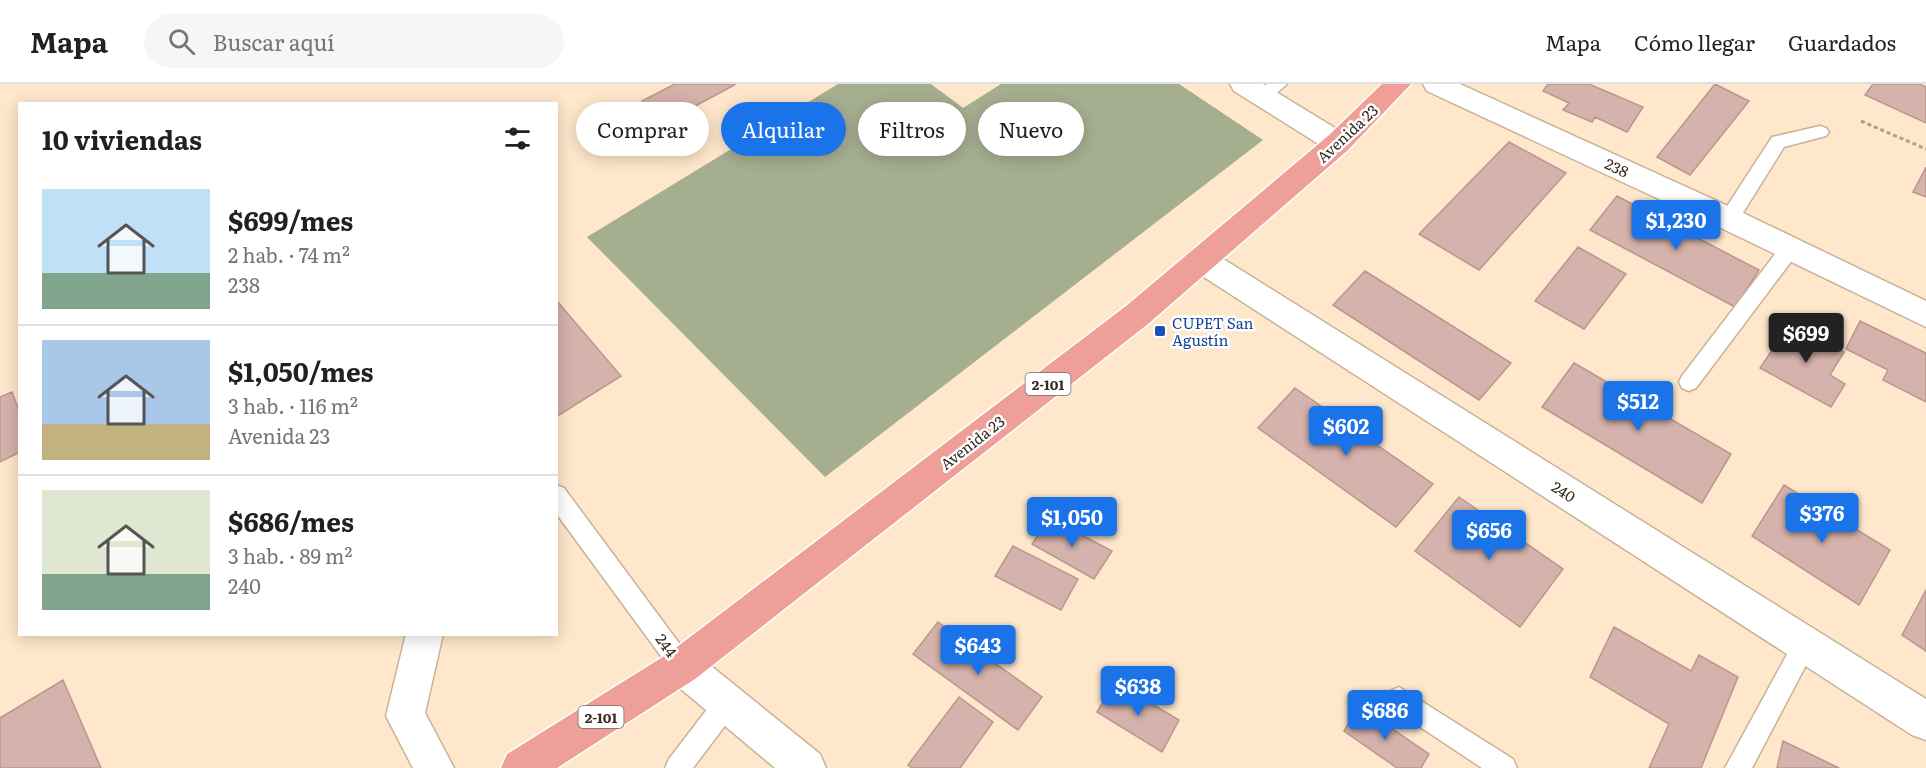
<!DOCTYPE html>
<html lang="es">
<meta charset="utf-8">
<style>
body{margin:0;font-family:Literata,serif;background:#f6f6f6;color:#202124;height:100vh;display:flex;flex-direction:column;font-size:22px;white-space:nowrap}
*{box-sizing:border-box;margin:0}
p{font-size:20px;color:#757577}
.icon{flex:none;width:33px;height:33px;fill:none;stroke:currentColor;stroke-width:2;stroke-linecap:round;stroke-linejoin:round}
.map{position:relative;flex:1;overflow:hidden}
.drawer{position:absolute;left:18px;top:18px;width:540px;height:534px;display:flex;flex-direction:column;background:#fff;border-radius:0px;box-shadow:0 3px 15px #0003}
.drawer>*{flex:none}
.hud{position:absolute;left:576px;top:18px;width:570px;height:54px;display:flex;gap:12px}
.price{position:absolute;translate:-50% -51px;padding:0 14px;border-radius:6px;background:#1a73e8;color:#fff;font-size:20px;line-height:39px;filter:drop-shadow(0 2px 3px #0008)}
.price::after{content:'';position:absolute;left:50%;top:36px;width:18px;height:14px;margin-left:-9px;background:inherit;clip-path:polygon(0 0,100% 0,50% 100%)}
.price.active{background:#222;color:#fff}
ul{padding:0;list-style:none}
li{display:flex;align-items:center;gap:18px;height:150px;padding:0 24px}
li+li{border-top:2px solid #e0e0e0}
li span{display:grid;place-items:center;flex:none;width:168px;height:120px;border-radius:0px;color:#555}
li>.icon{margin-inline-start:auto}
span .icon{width:72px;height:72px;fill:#fffc;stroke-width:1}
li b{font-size:26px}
h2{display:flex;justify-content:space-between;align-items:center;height:72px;padding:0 24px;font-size:26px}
.pill{padding:0 21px;border-radius:27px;background:#fff;box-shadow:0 3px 15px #0003;font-size:21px;line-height:54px}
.pill.active{background:#1a73e8;color:#fff}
header{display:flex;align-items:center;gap:36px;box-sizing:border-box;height:84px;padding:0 30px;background:#fff;border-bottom:2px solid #e0e0e0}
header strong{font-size:28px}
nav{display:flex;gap:33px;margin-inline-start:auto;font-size:21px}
.search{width:420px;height:54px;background:#f6f6f6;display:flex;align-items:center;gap:15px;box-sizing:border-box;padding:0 21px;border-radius:33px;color:#757577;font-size:22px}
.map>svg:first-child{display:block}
.forest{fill:#a6ae90}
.building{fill:#d5b2ab;stroke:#b9968f;stroke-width:1.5}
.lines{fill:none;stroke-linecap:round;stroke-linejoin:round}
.service-casing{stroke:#c9b398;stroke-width:3}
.minor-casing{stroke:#c9b398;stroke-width:3}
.tertiary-casing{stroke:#c9b398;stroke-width:3}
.primary-casing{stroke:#fff;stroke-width:3}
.path{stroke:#b19f8a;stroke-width:3;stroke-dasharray:4 3;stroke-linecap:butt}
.service{fill:#fff;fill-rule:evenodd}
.minor{fill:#fff;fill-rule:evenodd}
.tertiary{fill:#fff;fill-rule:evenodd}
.primary{fill:#ee9f97;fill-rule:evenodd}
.transit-dot{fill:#1a4fb4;stroke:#fff;stroke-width:2}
.labels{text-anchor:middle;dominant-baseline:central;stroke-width:5;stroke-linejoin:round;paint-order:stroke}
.shield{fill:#fff;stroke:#716b64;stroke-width:1.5}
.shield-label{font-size:14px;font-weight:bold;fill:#342b21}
.street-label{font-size:15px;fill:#342b21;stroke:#fff}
.transit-label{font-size:15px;fill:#164399;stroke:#fff;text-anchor:start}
</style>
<header>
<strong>Mapa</strong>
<div class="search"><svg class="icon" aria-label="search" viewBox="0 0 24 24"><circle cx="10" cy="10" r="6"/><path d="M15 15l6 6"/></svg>Buscar aquí</div>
<nav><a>Mapa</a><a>Cómo llegar</a><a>Guardados</a></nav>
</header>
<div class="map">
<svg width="1926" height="684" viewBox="0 0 1926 684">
<rect width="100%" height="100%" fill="#fee7cb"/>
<!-- forest -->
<path class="forest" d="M838 0H931L963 24 1001 0H1179L1263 56 825 393 587 153Z"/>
<!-- building -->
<path class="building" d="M675 0H736L664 39 642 17Z
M1548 0H1589L1643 23 1627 48 1595 33 1592 38 1563 26 1569 19 1543 7Z
M1715 0 1749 17 1690 91 1657 73Z
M1873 0H1920L1926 3V39L1865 11Z
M1509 58 1566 89 1479 186 1419 150Z
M1926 83V113L1913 108Z
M1617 112 1759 186 1735 223 1590 146Z
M1578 163 1626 190 1584 245 1535 217Z
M1365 187 1511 279 1479 316 1333 221Z
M556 216 621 292 556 333Z
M1860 237 1926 269V318L1883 296 1888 286 1846 265Z
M1790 239 1844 268 1830 291 1845 300 1831 323 1760 284Z
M1574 279 1731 370 1702 419 1542 323Z
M1295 304 1433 400 1396 443 1258 344Z
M12 308 20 329V368L0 378V313Z
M1784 401 1890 466 1859 521 1752 452Z
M1459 413 1563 485 1520 543 1415 467Z
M1050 434 1112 467 1094 495 1032 460Z
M1013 462 1078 495 1061 526 995 492Z
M1926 506V567L1902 551Z
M938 538 1042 613 1018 646 913 570Z
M1614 543 1691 587 1699 571 1738 593 1701 684H1649L1669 640 1590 593Z
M63 596 101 684H0V634Z
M1115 598 1179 636 1162 668 1097 628Z
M959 613 993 638 960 684H912L908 681Z
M1359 622 1429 670 1421 684H1397L1344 647Z
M1783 657 1839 684H1777Z"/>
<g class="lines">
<!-- service casing -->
<g class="service-casing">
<path id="service" d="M1267 0H1287L1269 16H1257L1254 12Z
M1820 42 1826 44 1829 48 1826 52 1784 63 1736 140 1729 142 1722 140 1720 135 1722 130 1772 53Z
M1789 159 1796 161 1798 166 1796 171 1696 304 1689 307 1682 304 1679 298 1682 292 1782 161Z
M556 401 564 404 690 574 694 582 690 590 682 594 674 590 556 429Z
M1805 549 1813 552 1817 560 1752 684H1725L1797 552Z
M1399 603 1513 675 1517 684H1482L1390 623 1387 615 1390 607Z
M727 607 736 611 739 619 736 627 693 684H665L669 675 718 611Z"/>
</g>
<!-- minor casing -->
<g class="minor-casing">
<path id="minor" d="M1230 0H1263L1348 52 1352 59 1348 66 1338 69 1328 66 1234 7Z
M1423 0H1460L1739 127 1926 217V243L1719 143 1427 7Z
M1201 164 1212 168 1926 615V656L1912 651 1190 184 1186 176 1190 168Z
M406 550H443L425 629 454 684H413L386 632Z"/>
</g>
<!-- tertiary casing -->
<g class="tertiary-casing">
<path id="tertiary" d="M682 564 695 569 820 670 826 684H775L669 595 663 582 669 569Z"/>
</g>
<!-- primary casing -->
<g class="primary-casing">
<path id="primary" d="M1382 0H1411L1348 66 1148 240 695 595 557 684H501L507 670 669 569 1126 222 1328 52Z"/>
</g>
<!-- path -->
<path class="path" d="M1861 37 1926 65"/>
<!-- service -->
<use href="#service" class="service"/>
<!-- minor -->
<use href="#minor" class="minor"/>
<!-- tertiary -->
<use href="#tertiary" class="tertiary"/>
<!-- primary -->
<use href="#primary" class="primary"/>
</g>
<!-- markers -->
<rect class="transit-dot" x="1154" y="241" width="12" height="12" rx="3"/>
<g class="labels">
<!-- shield labels -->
<g class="shield">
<rect x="1025.5" y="289" width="45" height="22" rx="4.5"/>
<rect x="578.5" y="622" width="45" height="22" rx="4.5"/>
</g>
<g class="shield-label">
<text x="1048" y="300">2-101</text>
<text x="601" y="633">2-101</text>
</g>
<!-- street labels -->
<g class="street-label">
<text transform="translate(1347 49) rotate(-43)">Avenida 23</text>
<text transform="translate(1617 83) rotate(25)">238</text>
<text transform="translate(972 358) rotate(-38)">Avenida 23</text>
<text transform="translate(1564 407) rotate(32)">240</text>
<text transform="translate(667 561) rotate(54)">244</text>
</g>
<!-- transit labels -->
<g class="transit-label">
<text x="1172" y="238">CUPET San<tspan x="1172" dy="17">Agustín</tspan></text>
</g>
</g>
</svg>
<b class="price" style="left:1676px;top:167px">$1,230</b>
<b class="price active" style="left:1806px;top:280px">$699</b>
<b class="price" style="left:1638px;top:348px">$512</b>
<b class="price" style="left:1346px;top:373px">$602</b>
<b class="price" style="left:1822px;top:460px">$376</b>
<b class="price" style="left:1072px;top:464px">$1,050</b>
<b class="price" style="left:1489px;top:477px">$656</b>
<b class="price" style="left:978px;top:592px">$643</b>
<b class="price" style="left:1138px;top:633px">$638</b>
<b class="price" style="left:1385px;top:657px">$686</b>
<div class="hud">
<a class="pill">Comprar</a>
<a class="pill active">Alquilar</a>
<a class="pill">Filtros</a>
<a class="pill">Nuevo</a>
</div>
<section class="drawer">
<h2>10 viviendas<svg class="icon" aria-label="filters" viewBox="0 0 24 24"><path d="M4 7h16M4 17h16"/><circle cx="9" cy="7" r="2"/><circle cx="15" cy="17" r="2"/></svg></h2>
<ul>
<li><span style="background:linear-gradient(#bfe0f5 70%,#7fa58c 0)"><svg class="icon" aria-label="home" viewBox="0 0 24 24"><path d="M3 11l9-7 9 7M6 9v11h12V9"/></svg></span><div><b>$699/mes</b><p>2 hab. · 74 m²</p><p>238</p></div></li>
<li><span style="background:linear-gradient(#a9c7e8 70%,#c2b280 0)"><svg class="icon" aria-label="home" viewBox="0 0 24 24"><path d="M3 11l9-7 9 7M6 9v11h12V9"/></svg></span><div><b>$1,050/mes</b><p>3 hab. · 116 m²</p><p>Avenida 23</p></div></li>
<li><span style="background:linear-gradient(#dfe7d0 70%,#7fa58c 0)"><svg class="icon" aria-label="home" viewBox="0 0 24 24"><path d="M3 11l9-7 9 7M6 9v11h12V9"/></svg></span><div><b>$686/mes</b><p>3 hab. · 89 m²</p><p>240</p></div></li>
</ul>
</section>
</div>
